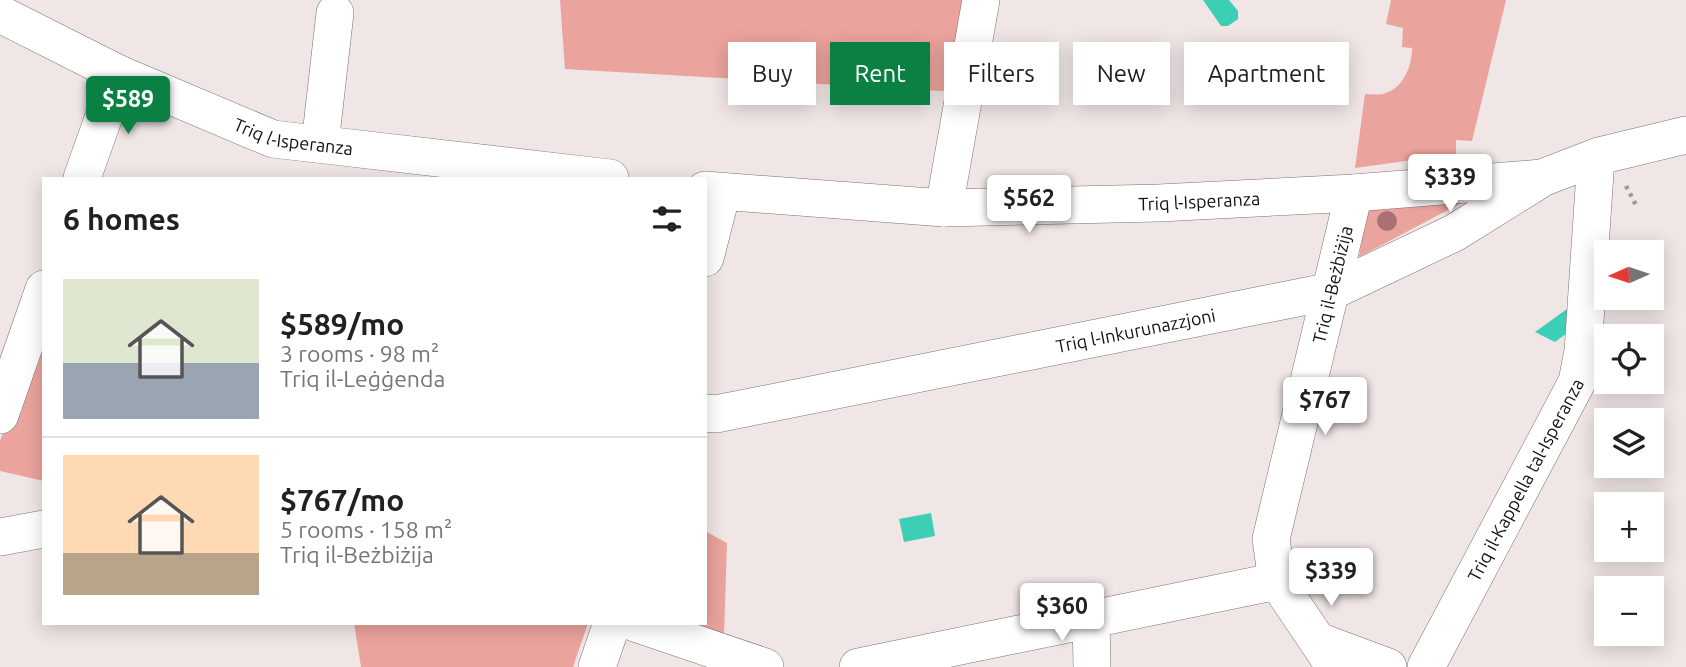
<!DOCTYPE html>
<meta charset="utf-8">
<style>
body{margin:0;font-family:Ubuntu,sans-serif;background:#f6f6f6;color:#202124;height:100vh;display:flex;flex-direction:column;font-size:26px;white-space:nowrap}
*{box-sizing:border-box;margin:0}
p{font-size:23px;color:#757577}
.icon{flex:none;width:38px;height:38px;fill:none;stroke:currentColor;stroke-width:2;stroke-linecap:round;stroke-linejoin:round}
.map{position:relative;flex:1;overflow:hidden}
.sheet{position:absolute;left:42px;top:177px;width:665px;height:448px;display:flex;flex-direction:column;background:#fff;border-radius:0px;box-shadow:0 4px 18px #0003}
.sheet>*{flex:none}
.hud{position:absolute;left:728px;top:42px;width:665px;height:63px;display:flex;gap:14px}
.needle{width:46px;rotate:267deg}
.controls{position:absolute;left:1594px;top:240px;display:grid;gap:14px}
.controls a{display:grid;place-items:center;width:70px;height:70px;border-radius:0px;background:#fff;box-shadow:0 4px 18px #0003;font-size:35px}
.price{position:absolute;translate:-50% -60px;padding:0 16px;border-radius:7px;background:#fff;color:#222;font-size:23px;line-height:46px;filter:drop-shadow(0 2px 4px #0008)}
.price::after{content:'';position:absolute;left:50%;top:42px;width:21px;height:16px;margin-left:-10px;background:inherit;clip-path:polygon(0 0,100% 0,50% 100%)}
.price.on{background:#0b8043;color:#fff}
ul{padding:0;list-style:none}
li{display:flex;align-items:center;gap:21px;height:175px;padding:0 21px}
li+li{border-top:2px solid #e0e0e0}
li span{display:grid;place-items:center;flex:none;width:196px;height:140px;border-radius:0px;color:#555}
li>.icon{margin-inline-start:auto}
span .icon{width:84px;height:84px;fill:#fffc;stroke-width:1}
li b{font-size:30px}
h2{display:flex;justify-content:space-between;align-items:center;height:84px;padding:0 21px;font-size:30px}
.chip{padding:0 24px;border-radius:0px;background:#fff;box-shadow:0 4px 18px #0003;font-size:24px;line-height:63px}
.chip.on{background:#0b8043;color:#fff}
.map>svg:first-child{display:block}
.green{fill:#eba39d}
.water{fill:#3dcfb6}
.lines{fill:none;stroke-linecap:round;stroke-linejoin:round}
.minor-casing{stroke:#7a7271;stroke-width:38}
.path{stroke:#9f9898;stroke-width:4.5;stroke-dasharray:3.5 5;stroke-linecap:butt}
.minor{stroke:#fff;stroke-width:37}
.tree{fill:#a87174}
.labels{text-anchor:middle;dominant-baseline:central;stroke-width:5;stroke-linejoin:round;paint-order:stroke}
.street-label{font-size:18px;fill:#131010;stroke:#f0e6e6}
</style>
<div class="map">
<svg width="1686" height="667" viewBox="0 0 1686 667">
<rect width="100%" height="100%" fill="#f0e6e6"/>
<!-- green -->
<path class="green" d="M560 0H974L959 92 565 69Z
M1391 0H1506L1472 141 1456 140V157H1435L1355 168 1365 94C1371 94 1378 95 1383 94 1403 89 1412 67 1412 48L1402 47 1403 28 1386 24Z
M1465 201 1359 257 1367 207Z
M41 325 44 326V481L0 471V441Z
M705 531 727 543 724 635 662 623H705Z
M354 623H588L573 667H361Z"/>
<!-- water -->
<path class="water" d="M1203 0H1229L1238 11V19L1228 26H1221Z
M1567 309 1570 318 1567 333 1555 342 1535 332Z
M931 513 935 536 904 542 899 519Z"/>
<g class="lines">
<!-- minor casing -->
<g class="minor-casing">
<g id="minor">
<path id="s1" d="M0 14 119 74 273 139 610 178"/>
<path d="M320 144 335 13"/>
<path d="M82 178 119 74"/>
<path id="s2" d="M705 190 944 208 1159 203 1354 193 1542 178 1599 156 1686 135"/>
<path d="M944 208 981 0"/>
<path d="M705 258 722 192"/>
<path id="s3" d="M705 413 716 414 1332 291 1454 233 1536 182"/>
<path d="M0 415 44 289"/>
<path d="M0 537 44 529"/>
<path d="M1091 618 1092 667"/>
<path d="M635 623 765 667"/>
<path d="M1318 641 1388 667"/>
<path d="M597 667 612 623"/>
<path d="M858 667 1277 581"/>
<path id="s4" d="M1335 667 1277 581 1271 539 1354 193"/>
<path id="s5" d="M1426 667 1577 382 1583 351 1596 158"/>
</g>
</g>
<!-- path -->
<path class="path" d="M1626 186 1637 207"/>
<!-- minor -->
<use href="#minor" class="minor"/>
</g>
<!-- trees -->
<circle class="tree" cx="1387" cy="221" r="10"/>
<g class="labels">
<!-- street labels -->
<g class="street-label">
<text stroke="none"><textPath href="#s1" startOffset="320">Triq l-Isperanza</textPath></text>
<text stroke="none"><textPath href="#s2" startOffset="495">Triq l-Isperanza</textPath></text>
<text stroke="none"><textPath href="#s4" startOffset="408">Triq il-Beżbiżija</textPath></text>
<text stroke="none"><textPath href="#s3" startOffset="439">Triq l-Inkurunazzjoni</textPath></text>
<text stroke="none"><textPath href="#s5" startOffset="212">Triq il-Kappella tal-Isperanza</textPath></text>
</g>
</g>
</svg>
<div class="controls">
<a><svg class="needle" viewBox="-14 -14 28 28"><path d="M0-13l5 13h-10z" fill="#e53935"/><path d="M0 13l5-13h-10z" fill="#757577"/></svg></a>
<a><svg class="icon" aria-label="locate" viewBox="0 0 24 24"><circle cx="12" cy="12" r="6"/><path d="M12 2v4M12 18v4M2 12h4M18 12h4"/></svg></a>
<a><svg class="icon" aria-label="layers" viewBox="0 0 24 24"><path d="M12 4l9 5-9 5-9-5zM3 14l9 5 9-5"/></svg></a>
<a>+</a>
<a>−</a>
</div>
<b class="price on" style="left:128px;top:136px">$589</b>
<b class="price" style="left:1450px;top:214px">$339</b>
<b class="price" style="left:1029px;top:235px">$562</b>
<b class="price" style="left:1325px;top:437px">$767</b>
<b class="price" style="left:1331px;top:608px">$339</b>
<b class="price" style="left:1062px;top:643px">$360</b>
<div class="hud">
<a class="chip">Buy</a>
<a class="chip on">Rent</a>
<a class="chip">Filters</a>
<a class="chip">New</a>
<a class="chip">Apartment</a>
</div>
<section class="sheet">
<h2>6 homes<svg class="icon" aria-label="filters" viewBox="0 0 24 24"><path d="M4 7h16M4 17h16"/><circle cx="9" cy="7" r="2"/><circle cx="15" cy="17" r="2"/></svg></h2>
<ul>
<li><span style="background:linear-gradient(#dfe7d0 60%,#9aa5b1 0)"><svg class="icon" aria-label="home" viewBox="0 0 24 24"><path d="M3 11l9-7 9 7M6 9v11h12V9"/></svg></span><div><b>$589/mo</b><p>3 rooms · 98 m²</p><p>Triq il-Leġġenda</p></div></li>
<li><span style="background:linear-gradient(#ffd9b3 70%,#b9a48a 0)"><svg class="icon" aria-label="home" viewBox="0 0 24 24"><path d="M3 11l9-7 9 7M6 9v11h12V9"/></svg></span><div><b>$767/mo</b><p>5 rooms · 158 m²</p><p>Triq il-Beżbiżija</p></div></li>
</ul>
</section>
</div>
